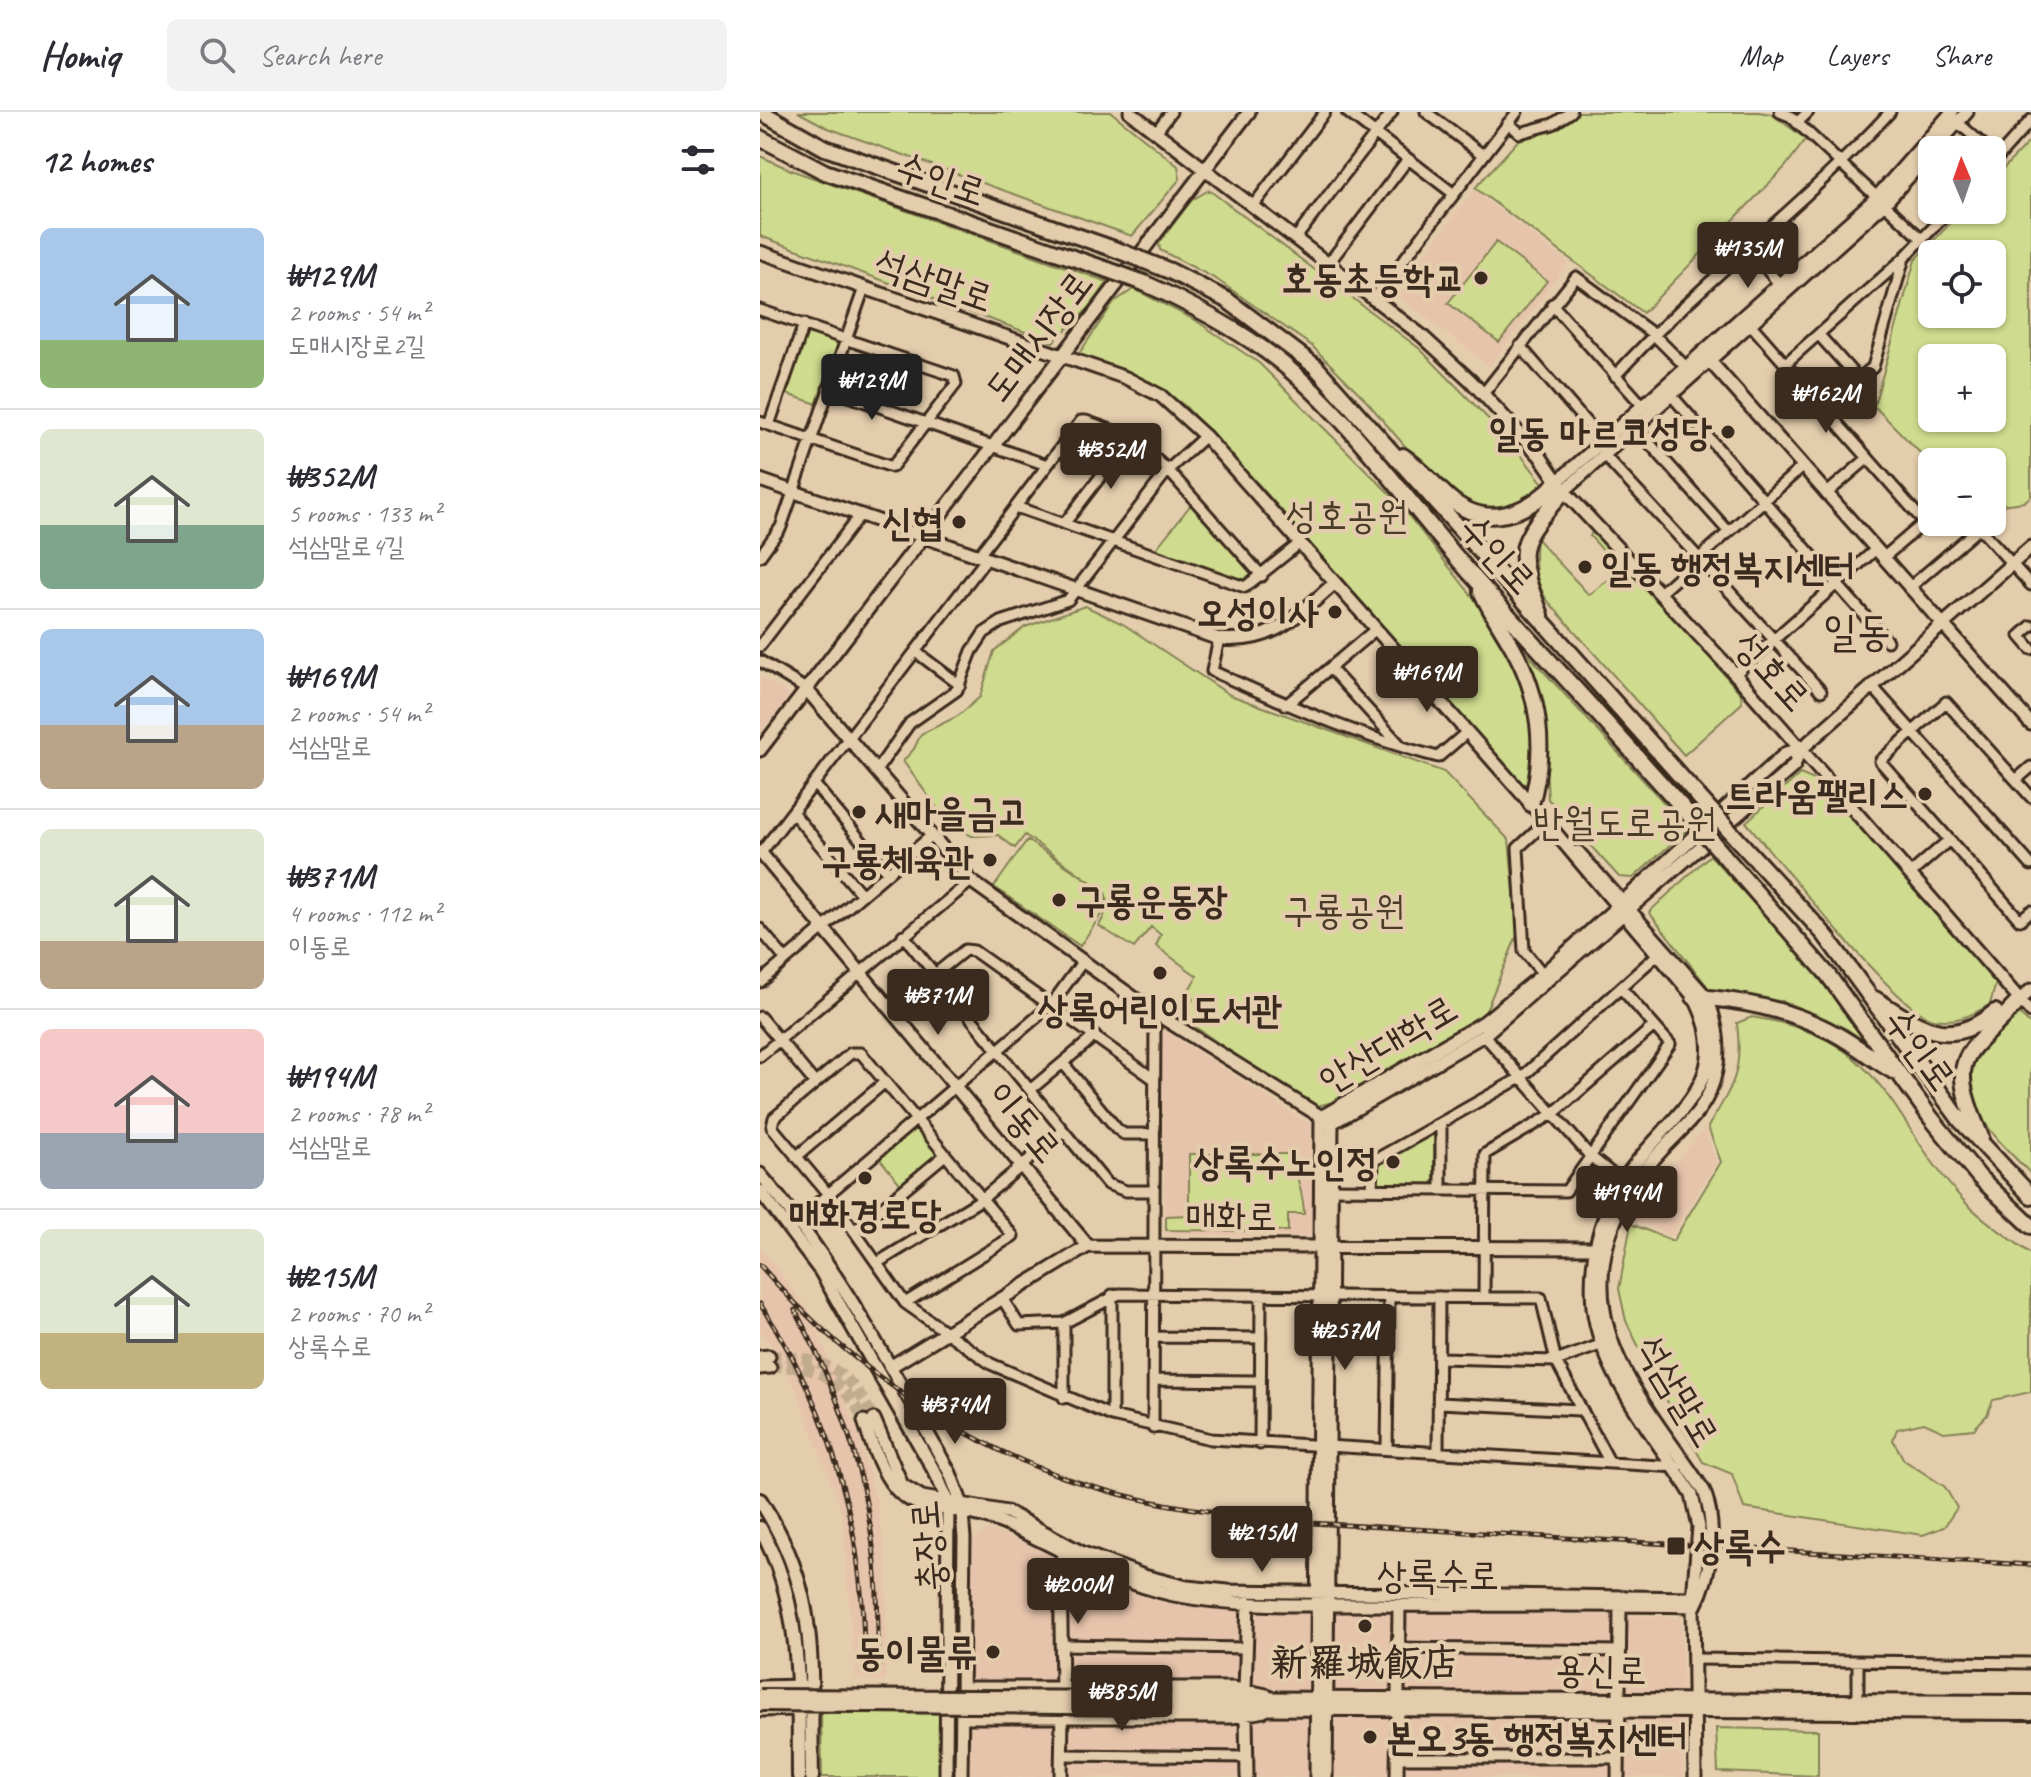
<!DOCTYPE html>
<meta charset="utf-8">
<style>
body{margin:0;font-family:Caveat,"LXGW WenKai TC","Poor Story",sans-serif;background:#f2f2f3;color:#2b2b33;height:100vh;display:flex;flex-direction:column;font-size:30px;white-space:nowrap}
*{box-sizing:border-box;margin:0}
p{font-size:26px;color:#7c7c81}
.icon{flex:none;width:44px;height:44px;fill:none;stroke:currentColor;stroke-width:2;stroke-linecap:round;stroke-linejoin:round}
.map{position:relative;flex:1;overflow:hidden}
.side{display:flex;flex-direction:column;background:#fff;width:760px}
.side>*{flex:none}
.needle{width:52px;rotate:358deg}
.controls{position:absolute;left:1158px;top:24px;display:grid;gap:16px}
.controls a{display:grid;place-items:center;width:88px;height:88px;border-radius:12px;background:#fff;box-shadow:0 2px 6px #0004;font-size:40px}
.price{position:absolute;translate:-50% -68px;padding:0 18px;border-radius:8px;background:#3b2a1e;color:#fff;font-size:26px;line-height:52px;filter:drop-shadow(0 2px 4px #0008)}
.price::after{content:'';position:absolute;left:50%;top:48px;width:24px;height:18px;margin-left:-12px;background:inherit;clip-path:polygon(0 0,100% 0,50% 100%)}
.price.selected{background:#222;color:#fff}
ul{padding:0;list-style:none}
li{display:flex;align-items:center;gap:24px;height:200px;padding:0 40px}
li+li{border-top:2px solid #e1e1e2}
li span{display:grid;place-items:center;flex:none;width:224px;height:160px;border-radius:12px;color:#555}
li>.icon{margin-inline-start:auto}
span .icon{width:96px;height:96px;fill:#fffc;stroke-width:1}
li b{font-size:34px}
h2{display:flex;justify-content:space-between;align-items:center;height:96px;padding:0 40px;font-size:34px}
header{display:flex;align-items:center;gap:48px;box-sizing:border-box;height:112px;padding:0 40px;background:#fff;border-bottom:2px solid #e1e1e2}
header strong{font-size:38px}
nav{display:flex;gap:44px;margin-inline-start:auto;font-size:28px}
.search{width:560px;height:72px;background:#f2f2f3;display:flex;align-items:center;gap:20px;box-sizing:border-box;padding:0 28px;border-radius:12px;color:#7c7c81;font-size:30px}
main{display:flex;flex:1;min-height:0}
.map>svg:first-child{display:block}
.built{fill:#e6c4ac}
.green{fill:#cfdb8e;stroke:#858256;stroke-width:2;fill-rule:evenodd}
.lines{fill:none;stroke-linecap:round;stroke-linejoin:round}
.tertiary-tunnel{stroke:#c2ac90;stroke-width:11;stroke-dasharray:11 5.5;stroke-linecap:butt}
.minor-casing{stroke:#3b2a1e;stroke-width:15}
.tertiary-casing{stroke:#3b2a1e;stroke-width:17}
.secondary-casing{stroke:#3b2a1e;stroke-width:18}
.trunk-casing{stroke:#3b2a1e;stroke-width:20}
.minor{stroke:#e4cdad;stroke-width:9}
.tertiary{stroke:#e4cdad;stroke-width:11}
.secondary{stroke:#e4cdad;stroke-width:12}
.trunk{stroke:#e4cdad;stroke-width:14}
.rail-casing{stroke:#3b2a1e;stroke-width:5}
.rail{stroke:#e4cdad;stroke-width:2;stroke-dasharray:6;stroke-linecap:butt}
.secondary-bridge-casing{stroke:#3b2a1e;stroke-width:18;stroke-linecap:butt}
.trunk-bridge-casing{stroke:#3b2a1e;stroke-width:20;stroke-linecap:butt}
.secondary-bridge{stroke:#e4cdad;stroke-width:12}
.trunk-bridge{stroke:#e4cdad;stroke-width:14}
.poi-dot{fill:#3b2a1e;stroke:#e4cdad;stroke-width:3}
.labels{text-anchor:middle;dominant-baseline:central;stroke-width:8;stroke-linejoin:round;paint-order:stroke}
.street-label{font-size:38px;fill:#3b2a1e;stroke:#e4cdad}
.poi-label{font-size:38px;font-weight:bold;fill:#3b2a1e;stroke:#e4cdad;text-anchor:end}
.park-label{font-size:38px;fill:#4a3c29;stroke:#e4cdad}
.quarter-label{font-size:42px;fill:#3b2a1e;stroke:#e4cdad}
</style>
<header>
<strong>Homiq</strong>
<div class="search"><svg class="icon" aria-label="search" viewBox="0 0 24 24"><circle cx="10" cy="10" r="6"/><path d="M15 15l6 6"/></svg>Search here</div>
<nav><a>Map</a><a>Layers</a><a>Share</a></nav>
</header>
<main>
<section class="side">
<h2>12 homes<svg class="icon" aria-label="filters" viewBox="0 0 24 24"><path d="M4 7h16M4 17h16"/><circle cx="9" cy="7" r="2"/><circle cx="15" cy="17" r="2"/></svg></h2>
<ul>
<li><span style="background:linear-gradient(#a9c7e8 70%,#8fb573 0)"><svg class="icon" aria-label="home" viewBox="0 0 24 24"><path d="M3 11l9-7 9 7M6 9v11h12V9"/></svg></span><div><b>₩129M</b><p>2 rooms · 54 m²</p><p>도매시장로2길</p></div></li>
<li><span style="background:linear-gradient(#dfe7d0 60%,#7fa58c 0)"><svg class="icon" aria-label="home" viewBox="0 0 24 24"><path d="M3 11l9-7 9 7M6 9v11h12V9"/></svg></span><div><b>₩352M</b><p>5 rooms · 133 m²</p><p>석삼말로4길</p></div></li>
<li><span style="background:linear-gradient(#a9c7e8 60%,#b9a48a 0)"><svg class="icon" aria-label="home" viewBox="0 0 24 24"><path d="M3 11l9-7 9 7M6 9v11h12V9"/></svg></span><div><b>₩169M</b><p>2 rooms · 54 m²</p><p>석삼말로</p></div></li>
<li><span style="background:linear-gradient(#dfe7d0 70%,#b9a48a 0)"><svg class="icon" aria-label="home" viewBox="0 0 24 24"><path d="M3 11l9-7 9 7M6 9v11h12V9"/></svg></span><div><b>₩371M</b><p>4 rooms · 112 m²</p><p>이동로</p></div></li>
<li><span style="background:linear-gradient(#f6c9c9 65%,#9aa5b1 0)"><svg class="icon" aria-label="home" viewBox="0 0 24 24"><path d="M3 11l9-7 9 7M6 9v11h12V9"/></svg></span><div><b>₩194M</b><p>2 rooms · 78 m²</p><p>석삼말로</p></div></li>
<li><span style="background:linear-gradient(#dfe7d0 65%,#c2b280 0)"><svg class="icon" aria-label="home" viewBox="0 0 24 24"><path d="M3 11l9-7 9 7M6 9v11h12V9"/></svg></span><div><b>₩215M</b><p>2 rooms · 70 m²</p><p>상록수로</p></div></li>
</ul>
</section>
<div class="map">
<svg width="1271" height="1665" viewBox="0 0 1271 1665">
<rect width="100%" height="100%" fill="#e4cdad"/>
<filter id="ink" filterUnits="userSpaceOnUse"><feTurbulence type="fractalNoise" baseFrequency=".0125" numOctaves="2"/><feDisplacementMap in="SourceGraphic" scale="16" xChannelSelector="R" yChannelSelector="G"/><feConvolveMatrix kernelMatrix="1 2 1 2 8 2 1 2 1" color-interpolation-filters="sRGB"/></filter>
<g filter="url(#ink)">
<!-- built -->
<path class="built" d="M714 78 808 151 729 254 634 181Z
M0 565 31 583 0 621Z
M401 916 550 1013 553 1118 547 1125 405 1122Z
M945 1017 956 1051 911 1124 872 1107 888 1080Z
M0 1135 49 1198 97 1317 117 1390 127 1453 125 1570 95 1566 82 1400 35 1275 0 1217Z
M228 1417 438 1494 922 1505 923 1665H209L210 1430Z"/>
<!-- green -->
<path class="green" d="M38 0H351L418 54 420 67 372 124 68 16Z
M816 0H998L1011 2 1046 27 1025 55 883 201 715 76 764 22 781 19Z
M1271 28V384L1264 390 1232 394V350H1172V353L1114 294 1155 148 1203 98H1232V68ZM1172 142H1232V202H1172ZM1172 246H1232V306H1172Z
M0 44 31 58 348 170 329 196 293 230 0 124Z
M449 78 660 237 750 329 788 378 756 398 711 397 662 354 602 284 552 234 456 167 400 138 399 131 432 88Z
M736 130 787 169 739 230 688 191Z
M374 177 435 208 499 251 637 389 727 503 764 568 772 589 773 671 762 673 500 374 424 293 391 270 316 246 354 190Z
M49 218 77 227 80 233 60 293 24 281 43 221Z
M433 390 493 461 491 468 485 470 395 438Z
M836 413 981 582 982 591 924 643 786 487C774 466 774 450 776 426L829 483 861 458 830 424Z
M325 494 363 512 470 583 684 660 749 728 758 821 723 906 573 990 557 994 534 983 422 906 433 887 426 883 437 864 396 834 401 823 391 815 374 836 339 814 349 794 345 780 346 795 320 834 234 775 267 728 338 775 265 723 255 736 238 723 212 724 187 710 143 649 154 637 161 622 198 604 220 585 234 539 265 515Z
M764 538 928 717 873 766 859 765 788 687 783 604Z
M1040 662 1059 670 1237 868 1230 892C1211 904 1196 911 1173 907 1139 901 1015 744 986 710Z
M950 743 1055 859 1104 923 1105 930 1087 917 1023 889 969 888 951 879 889 800Z
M1258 901 1271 913V1062C1240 1030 1192 990 1219 940 1227 925 1246 912 1258 901Z
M992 905C1128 926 1125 1003 1204 1089 1223 1109 1249 1125 1271 1142V1280L1233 1288 1227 1303 1214 1317 1184 1320 1164 1311 1137 1317 1133 1328 1144 1348 1185 1375 1197 1396 1184 1415 1163 1423 984 1396 972 1362 943 1350 896 1270 866 1209 859 1177 871 1112 913 1129 961 1050 948 1015C973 973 983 961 977 911Z
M154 1016 180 1043 143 1075 118 1045Z
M671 1021 674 1023V1068L670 1073 620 1072 616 1068V1053Z
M429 1042H534C534 1064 544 1080 544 1102H528V1119L406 1118V1104L429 1103Z
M61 1601H183L182 1665H62Z
M956 1616 1058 1618V1664L958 1660Z"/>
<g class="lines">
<!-- tertiary-tunnel -->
<path class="tertiary-tunnel" d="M9 1244C64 1244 90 1258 114 1307
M10 1255C59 1253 82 1266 104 1309"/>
<!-- minor casing -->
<g class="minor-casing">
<path id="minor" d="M587 0 694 82
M666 0 723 43
M1020 0 1030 4 1163 128
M1195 8 1229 38
M748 11 760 21 793 12 811 0
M1037 11 1048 0
M396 20 411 0
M1232 52 1271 8
M493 94 565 0
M535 127 632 0
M989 136 1020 173
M568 152 648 47
M613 188 757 0
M792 192 883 294
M0 198 194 264 196 272 132 355 0 310
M992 214 1165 411
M1059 223 1099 268
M760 234 842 329
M1025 252 1144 146 1190 98
M855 264C940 170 1044 94 1130 0
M68 277 287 353
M723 282 816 165 893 222 927 256
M912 284 1127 529
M1065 297 1113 255 1144 146
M9 313 44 212
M875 315 968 419
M843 342 1061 579
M1066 382 1108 346
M256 395 485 475 540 431
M1214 410 1271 473
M304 412 371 325
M219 443 321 309H326L371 325 408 358 502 464
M0 444 21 415 104 176
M1123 446 1172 404
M1149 476 1219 416
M901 480 1042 355
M1271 514 1260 524 1271 537
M459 527 452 559C525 592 600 625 678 645L707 620
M0 534 100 403
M156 540 200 573
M0 549 46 577
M570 556 641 634
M975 562 1115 438
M1112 574 1271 753
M526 593 616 517
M116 659 150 611 197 578 212 539 224 521 241 510 308 488 408 358 445 324
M1256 668 1271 655
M55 673 128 761
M1271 685 1186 590 1120 649 1260 808 1271 799
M33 701 102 783
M0 742 227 446
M1150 762 1189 728
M0 817 26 848
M143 823 347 1072 366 1079H392
M783 862 764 839 758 736 786 710
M174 863 205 838 214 839 394 967
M0 870 171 724
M1260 888 1271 901
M0 905 55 971
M724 923 830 1044 862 1070
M0 944 211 769
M303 951 357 1017 364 1022H394
M270 978 335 924
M681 1011V1078
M36 1045 125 970
M568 1077 806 1079 910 932 861 876
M612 1077 613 1049 762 965 897 843
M39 1107 291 893 323 849
M94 1119 185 1043
M117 1151 222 1087 303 1019
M724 1185 725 1042 794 1001 894 914
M242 1186 259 1213 304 1211 359 1182 781 1186 796 1249 850 1351
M145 1191 253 1124 101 941H91L14 1006 12 1015 68 1082 145 1191 231 1252 352 1304 451 1327 918 1355
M304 1211V1286
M393 1225 501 1226
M680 1246 796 1249 843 1232
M393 1268 500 1269
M679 1291 819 1298
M352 1304V1183
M393 1316 395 901
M500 1332 501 1184
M627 1337 629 1184
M678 1340 679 1185
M301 1533 486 1536
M638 1536 859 1539
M935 1547 1271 1551
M1098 1550V1589
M0 1574 43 1573
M0 1599 37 1598
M301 1643 487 1645
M637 1646H858"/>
</g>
<!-- tertiary casing -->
<g class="tertiary-casing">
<path id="tertiary" d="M370 0 661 223 711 269 780 344 804 379 975 562 1260 888 1271 878
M1173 38 1207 0
M0 140 366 266 401 284 445 324 771 692 934 885C981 971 904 1006 864 1067 839 1105 829 1149 833 1195 841 1263 897 1326 932 1383L939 1415 933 1486 935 1665
M948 247 1271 612
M0 368 459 527C514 532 536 504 575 471
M797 370 1116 86 1192 0
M804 379 1124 92 1172 39
M46 577 211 769 395 901 568 1009
M0 638 489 0
M0 740 328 1134
M0 1062C77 1152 132 1258 190 1361L201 1390 204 1426 201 1665
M0 1079 61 1160 177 1364 188 1390 186 1665
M0 1245 9 1244
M130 1255 328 1134 841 1136
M0 1256 10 1255
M114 1307 142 1373 162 1385 247 1400 323 1441 384 1464 427 1475 468 1479 933 1486
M104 1309C141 1428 165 1376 252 1415 306 1439 353 1470 414 1483 476 1495 544 1493 608 1493 717 1494 826 1492 935 1494 952 1462 957 1413 944 1379 908 1323 854 1265 844 1198 834 1137 861 1081 903 1037 919 1020 939 1003 949 981 963 949 959 916 947 886L818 740
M203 1576H473L506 1583
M302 1576 300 1451 304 1443
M485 1578 488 1490
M486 1604 487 1665
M202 1605H472L504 1599
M301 1665 302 1603
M556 1665 561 1005 724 910 783 862 1026 641 1040 638
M566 1665 572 1011 724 923 1034 654 1040 638 1271 435
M637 1665 639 1493
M858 1665 860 1494"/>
</g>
<!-- secondary casing -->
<g class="secondary-casing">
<path id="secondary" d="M0 1388C63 1484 49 1557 52 1665
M0 1416C44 1494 38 1579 39 1665
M411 1586 1271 1590
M411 1596 1271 1601"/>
</g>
<!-- trunk casing -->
<g class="trunk-casing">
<path id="trunk" d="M1 0 65 36 357 138
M0 26 65 60 348 158
M410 159 467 188 555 254 946 693
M384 171C426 190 468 212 506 239 585 296 652 398 719 471 789 549 861 626 931 705
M643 344C661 356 672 371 688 385 726 419 767 402 797 370
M721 479C730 499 741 515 752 534 780 583 787 638 771 692
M781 503C754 435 756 433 804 379
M976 726 1065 823 1201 1009 1271 1084
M960 739 1068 863 1171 1006 1220 1066 1271 1114
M934 885C978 887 1029 898 1068 918 1091 929 1111 946 1133 959
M1115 887C1160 915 1187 939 1235 900
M1221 1025C1184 939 1207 946 1260 888"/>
</g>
<!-- minor -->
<use href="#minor" class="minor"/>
<!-- tertiary -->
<use href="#tertiary" class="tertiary"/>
<!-- secondary -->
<use href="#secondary" class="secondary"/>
<!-- trunk -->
<use href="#trunk" class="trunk"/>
<!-- rail casing -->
<g class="rail-casing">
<path id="rail" d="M0 1153C92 1260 222 1348 359 1382 417 1397 475 1402 534 1410L1271 1453
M0 1192C73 1300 105 1422 104 1552
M35 1198C77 1275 105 1356 114 1443 119 1480 117 1518 119 1555"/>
</g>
<!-- rail -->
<use href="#rail" class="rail"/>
<!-- secondary-bridge casing -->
<g class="secondary-bridge-casing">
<path id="secondary-bridge" d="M0 1584 411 1586
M0 1592 411 1596"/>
</g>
<!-- trunk-bridge casing -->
<g class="trunk-bridge-casing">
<path id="trunk-bridge" d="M357 138 410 159
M348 158 384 171
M946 693 976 726
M931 705 960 739"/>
</g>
<!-- secondary-bridge -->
<use href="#secondary-bridge" class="secondary-bridge"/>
<!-- trunk-bridge -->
<use href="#trunk-bridge" class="trunk-bridge"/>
</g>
</g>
<!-- markers -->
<g class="poi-dot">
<circle cx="721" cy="166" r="8"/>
<circle cx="968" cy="320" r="8"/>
<circle cx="199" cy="410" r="8"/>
<circle cx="825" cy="455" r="8"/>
<circle cx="575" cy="500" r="8"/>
<circle cx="1165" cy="682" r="8"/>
<circle cx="99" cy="700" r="8"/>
<circle cx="230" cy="748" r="8"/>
<circle cx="299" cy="788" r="8"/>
<circle cx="400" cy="861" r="8"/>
<circle cx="633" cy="1050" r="8"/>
<circle cx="105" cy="1066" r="8"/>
<rect x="906" y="1424" width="20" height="20" rx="4"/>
<circle cx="605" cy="1514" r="8"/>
<circle cx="233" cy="1540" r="8"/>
<circle cx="610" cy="1625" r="8"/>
</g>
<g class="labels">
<!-- street labels -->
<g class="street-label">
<text transform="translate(181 67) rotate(19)">수인로</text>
<text transform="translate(174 168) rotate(19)">석삼말로</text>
<text transform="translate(278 224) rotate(-53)">도매시장로</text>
<text transform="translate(738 442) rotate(48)">수인로</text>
<text transform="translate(1012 559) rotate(48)">성호로</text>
<text transform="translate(628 932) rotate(-31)">안산대학로</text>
<text transform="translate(1160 937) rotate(54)">수인로</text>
<text transform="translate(264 1010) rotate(50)">이동로</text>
<text x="471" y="1104">매화로</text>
<text transform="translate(918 1279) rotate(59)">석삼말로</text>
<text transform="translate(168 1434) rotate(-95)">충장로</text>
<text x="678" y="1463">상록수로</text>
<text transform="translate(841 1558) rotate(1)">용신로</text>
</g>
<!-- poi labels -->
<g class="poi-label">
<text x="705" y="166">호동초등학교</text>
<text x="952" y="320">일동 마르코성당</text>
<text x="183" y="410">신협</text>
<text x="841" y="455" text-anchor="start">일동 행정복지센터</text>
<text x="559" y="500">오성이사</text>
<text x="1149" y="682">트라움팰리스</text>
<text x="115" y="700" text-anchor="start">새마을금고</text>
<text x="214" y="748">구룡체육관</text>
<text x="315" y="788" text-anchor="start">구룡운동장</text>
<text x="400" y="897" text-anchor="middle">상록어린이도서관</text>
<text x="617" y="1050">상록수노인정</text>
<text x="105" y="1102" text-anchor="middle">매화경로당</text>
<text x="934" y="1434" text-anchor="start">상록수</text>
<text x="217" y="1540">동이물류</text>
<text x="605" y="1550" text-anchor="middle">新羅城飯店</text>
<text x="626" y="1625" text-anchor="start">본오3동 행정복지센터</text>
</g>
<!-- park labels -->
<g class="park-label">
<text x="587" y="403">성호공원</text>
<text x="865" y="710">반월도로공원</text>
<text x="584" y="798">구룡공원</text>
</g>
<!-- quarter labels -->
<g class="quarter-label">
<text x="1097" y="519">일동</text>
</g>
</g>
</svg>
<div class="controls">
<a><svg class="needle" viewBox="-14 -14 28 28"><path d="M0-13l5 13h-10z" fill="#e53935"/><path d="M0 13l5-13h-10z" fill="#7c7c81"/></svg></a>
<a><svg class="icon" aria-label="locate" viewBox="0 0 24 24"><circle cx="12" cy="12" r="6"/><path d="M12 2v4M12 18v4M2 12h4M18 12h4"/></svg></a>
<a>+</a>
<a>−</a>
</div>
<b class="price" style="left:988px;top:178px">₩135M</b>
<b class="price selected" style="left:112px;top:310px">₩129M</b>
<b class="price" style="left:1066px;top:323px">₩162M</b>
<b class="price" style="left:351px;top:379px">₩352M</b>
<b class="price" style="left:667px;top:602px">₩169M</b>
<b class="price" style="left:178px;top:925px">₩371M</b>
<b class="price" style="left:867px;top:1122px">₩194M</b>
<b class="price" style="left:585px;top:1260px">₩257M</b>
<b class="price" style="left:195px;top:1334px">₩374M</b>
<b class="price" style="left:502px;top:1462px">₩215M</b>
<b class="price" style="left:318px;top:1514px">₩200M</b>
<b class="price" style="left:362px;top:1621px">₩385M</b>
</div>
</main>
